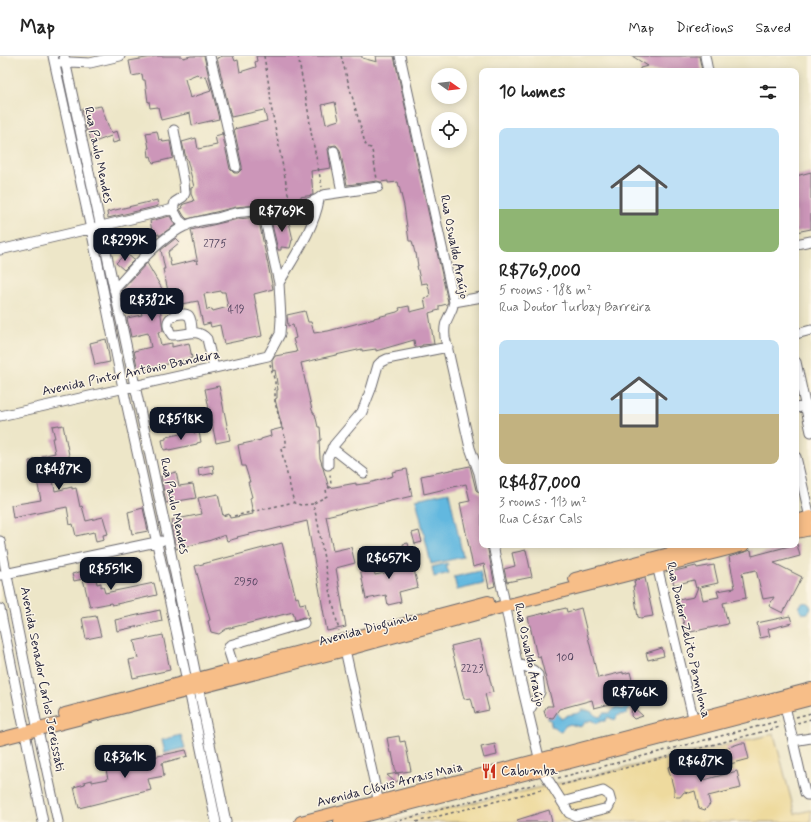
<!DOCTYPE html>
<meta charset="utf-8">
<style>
body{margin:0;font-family:Mynerve,sans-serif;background:#f6f6f6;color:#222;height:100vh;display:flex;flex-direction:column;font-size:15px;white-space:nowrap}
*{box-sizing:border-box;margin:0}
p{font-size:13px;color:#767676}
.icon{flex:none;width:22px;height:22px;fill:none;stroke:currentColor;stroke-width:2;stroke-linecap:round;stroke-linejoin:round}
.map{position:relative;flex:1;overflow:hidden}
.sheet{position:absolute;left:479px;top:12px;width:320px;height:480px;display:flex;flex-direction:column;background:#fff;border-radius:8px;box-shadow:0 2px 10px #0003}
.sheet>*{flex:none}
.needle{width:26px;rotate:104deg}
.tools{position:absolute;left:431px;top:12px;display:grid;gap:8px}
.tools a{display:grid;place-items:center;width:36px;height:36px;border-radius:50%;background:#fff;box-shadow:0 2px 10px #0003;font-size:20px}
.price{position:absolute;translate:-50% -34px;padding:0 9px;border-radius:8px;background:#111827;color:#fff;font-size:13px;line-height:26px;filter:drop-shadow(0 1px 2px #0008)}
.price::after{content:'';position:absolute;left:50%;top:24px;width:12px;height:9px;margin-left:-6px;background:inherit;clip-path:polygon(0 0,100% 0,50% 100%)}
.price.on{background:#222;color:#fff}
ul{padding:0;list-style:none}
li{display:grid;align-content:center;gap:8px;height:212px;padding:0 20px}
li span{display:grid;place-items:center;height:124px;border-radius:8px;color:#555}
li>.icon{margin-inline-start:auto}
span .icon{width:72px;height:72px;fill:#fffc;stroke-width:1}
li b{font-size:17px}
h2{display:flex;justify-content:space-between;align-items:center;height:48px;padding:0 20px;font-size:17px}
header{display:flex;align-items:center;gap:24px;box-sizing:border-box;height:56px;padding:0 20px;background:#fff;border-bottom:1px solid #e0e0e0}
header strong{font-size:19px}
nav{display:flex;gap:22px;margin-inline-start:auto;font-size:14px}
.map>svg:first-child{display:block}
.sand{fill:#eeda9e;stroke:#887e6c}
.water{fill:#62b8df;stroke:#426d8d}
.building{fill:#cc96b9;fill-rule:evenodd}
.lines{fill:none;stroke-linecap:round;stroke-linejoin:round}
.minor-casing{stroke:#69676c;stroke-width:11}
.major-casing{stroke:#69676c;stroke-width:14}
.path{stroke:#69676c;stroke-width:1.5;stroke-dasharray:3 3;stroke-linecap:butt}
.minor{stroke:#fff;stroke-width:9}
.major{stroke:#f7be88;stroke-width:12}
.labels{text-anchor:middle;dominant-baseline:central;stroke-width:3;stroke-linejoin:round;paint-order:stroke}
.number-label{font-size:11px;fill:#4c3f5a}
.street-label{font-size:13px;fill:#22223b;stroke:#fcf5e5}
.poi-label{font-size:13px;fill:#22223b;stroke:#fcf5e5;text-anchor:start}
</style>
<header>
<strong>Map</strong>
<nav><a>Map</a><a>Directions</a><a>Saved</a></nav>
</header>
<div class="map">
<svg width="811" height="766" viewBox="0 0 811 766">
<rect width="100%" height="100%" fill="#fcf5e5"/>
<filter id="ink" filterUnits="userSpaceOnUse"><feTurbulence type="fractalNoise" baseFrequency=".025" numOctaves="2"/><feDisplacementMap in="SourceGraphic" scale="8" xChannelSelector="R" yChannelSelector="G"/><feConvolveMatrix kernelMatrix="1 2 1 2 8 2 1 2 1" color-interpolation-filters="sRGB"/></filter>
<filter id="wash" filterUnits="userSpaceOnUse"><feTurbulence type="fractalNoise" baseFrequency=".012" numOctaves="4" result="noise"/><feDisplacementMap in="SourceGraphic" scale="16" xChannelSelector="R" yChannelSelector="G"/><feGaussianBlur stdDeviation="0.9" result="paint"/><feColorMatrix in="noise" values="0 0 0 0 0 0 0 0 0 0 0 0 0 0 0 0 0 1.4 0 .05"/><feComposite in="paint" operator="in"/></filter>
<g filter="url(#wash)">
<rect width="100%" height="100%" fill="#ede6c8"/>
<!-- sand -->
<path class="sand" d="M774 678 795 758 811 754V766H390Z"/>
<!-- water -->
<path class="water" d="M449 436 463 501 431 508 416 443Z
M447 507 448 509 446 510 449 517 434 521 432 511Z
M480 515 483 528 457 534 454 521Z
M799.5 552a5.5 5.5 0 1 1 11 0a5.5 5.5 0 1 1-11 0Z
M628 649 631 651 627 655V658L618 659 615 664 608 661 605 665H600L597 668 591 664 586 666 580 671 570 668 565 670 561 676 557 674 554 671 550 670 551 665 547 662 548 659 557 656 561 663 568 659 579 657 582 654C593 653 593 660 600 661L604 657H610L616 651 622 653Z
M181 679 185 692 165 697 162 684Z"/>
<g id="blocks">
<!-- building -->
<path class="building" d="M157 0H182L183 2 191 0H204L219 63 192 69 190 57 161 64 158 51 150 52 149 45 148 46 145 24H143L142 18 132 20 129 5ZM197 18 200 21 206 20 211 35 190 42 185 23Z
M223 0H233L235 5 238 4 240 16 256 11 255 6 257 5 256 0H362V2L377 6 376 0H394L448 246 447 248 439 250V254L429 257 434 288 422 289V290L415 291 414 284 376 295V293L362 295V293L301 307 312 354 314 358H315L318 371H320L321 384 319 385 320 402 329 432 356 427V429L369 427 393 420 392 416 407 413 412 440 326 460 333 495 351 491 355 507 336 512 346 571 327 575 307 465 262 476V475L237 481 238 482 227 485 225 479 208 485 176 493 171 470H173L172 464 202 458 198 442 218 438 223 460 229 458 230 462 253 458 250 442 252 441 248 426H250L245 410H242L238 389 261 384V383L271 380 270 375 282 372 275 343 277 342V334H278L275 314 273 315 272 305 275 300 297 296 293 283 296 282 293 269 288 270 287 259 305 255 308 266H311L314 277 328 275 374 263V262L397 256 400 254 399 252 409 250 410 256 426 252 424 242 430 241 429 233 427 227 421 228 417 210H418L416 197H415L412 185H409L404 150 398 126 388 127V125L381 126 377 125 347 129 340 94 336 89 330 90 328 93 331 112 311 115 313 139 300 141V143L285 146 236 151 187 163 184 160 180 153 183 152 182 149 184 148 194 145 191 138V132L194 131 187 103 186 102 182 86 196 82 198 93 217 89 215 80 222 78V76L230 113 234 117H238L242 113V110L234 73 267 65 264 54 231 61 217 2ZM335 46 339 64 326 68 322 49Z
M632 0H699L702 15H640V12L648 10Z
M101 50 111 77 117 75 120 85 113 87 111 80 92 87 88 75H87L85 70V68L86 67 82 53Z
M157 75 159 84 162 83 163 86 170 85 173 102 153 107 151 100 149 101 148 92H149L146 77Z
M811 116V173L796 176V120Z
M157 144 158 150 108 162 107 156Z
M277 159 279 169 289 166 293 184H292L290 192 281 191V194H278L270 160Z
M170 160 175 169 159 180V178L153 179 150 165Z
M258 161 273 233 254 238 262 280 224 288 220 269 211 271 210 267 203 269 198 245 181 248 180 246 171 248 163 213H165L164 209 161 194 176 182 180 186 168 196 171 210 196 204 198 208 191 174 238 163ZM221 235V236H225L228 251 213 255 212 253 207 254 204 238Z
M123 175 126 187 112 190 109 180Z
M126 197 134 204 124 214 116 207Z
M147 207 171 248 160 251 163 275 158 276 161 289 172 287V291L189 287 192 302 138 315 134 295 151 291 148 277 131 281 127 262 142 259 135 236 124 241 121 235Z
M106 283 110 306 95 309 90 287Z
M219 330 230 384 216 387 205 333Z
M59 369V370L63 369 72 414 52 419 55 435 72 431V433L76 432 80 451 82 450 86 465 103 461 108 478 103 479 104 484 96 486 94 476 76 480 73 468 70 469 67 451 13 462 11 449 41 444 35 415H31L29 405 43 402 42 400 55 397 52 382H55L52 370Z
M194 375V377L199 376 201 386 197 387V388L169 394V393L164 394 162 384 166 383V381Z
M213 409 214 417 199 420 198 412Z
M470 410 476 434 481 438 482 443V489H487L495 530 489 532 484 508 473 511 460 447 470 445 466 428 424 438 421 420Z
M176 416 179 430 193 428 196 442 166 447 161 420Z
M143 452 148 475 132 478 128 456Z
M419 475 422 486 415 488 412 477Z
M282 487 296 542 298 541 300 548 305 547 309 563 303 561 295 564 293 556 226 573 219 578 211 576 208 565 210 564 195 510Z
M408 487 418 531 399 536 401 546 388 549 386 539 366 543 359 507 372 504 375 519 407 512 403 488Z
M797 488 800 500 774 507 802 521 783 557 769 550 774 541 763 543 756 514 742 517 746 542 723 547 728 568 686 577 678 544 694 541 698 531 696 532 694 524 674 529 671 516 696 510 697 512 714 509 718 527 700 531 703 544 719 541 717 535 735 532 729 501 751 494 752 500Z
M526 494 532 521 507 526 504 513 515 510 512 497Z
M94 512 97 528 101 527V531L103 530 105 537 154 527 157 539 112 549 111 547 90 551 83 523 74 525 72 518Z
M645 522 653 560 641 562 638 561 633 530H635L634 525Z
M566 552 567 556 581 552 598 622 623 616V618L630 616 636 640 625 642 627 644 594 652 592 644 559 653 553 662 546 661 544 655 547 650H553L540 600 538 601 536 596 528 561Z
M160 554 162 565 117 575 115 564Z
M96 560 101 580 86 583 82 562Z
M790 560 792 567 768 573 770 580 760 582 757 567Z
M163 579 170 614 133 622 129 604 138 602 134 585Z
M480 583 493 636 485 638 489 654 475 657 471 642 464 643 451 590Z
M662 592 664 600 648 604 646 597Z
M632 650 643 660 634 663 631 660Z
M399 680 400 686 405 685 411 715 396 717 392 697H390L387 682Z
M741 687H745L749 703 730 708 726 692Z
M495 688 497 699 484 702 481 691Z
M186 694 188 700 162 707 164 720 148 723 151 734 79 752 74 731 85 728 84 726 92 724V726L108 723 106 714 119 711 117 702 130 699 131 702 153 699V701Z
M699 705 704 724 737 715 741 732 708 740 710 748 705 754 699 752 695 735 689 737 684 736 680 741H676L674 739V734L668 711 679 708V710Z
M398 717 400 724 395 726 387 719Z
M549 754 552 766H518L517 764Z"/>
</g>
</g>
<g filter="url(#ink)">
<use href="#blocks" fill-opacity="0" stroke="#69676c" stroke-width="1"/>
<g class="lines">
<!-- minor casing -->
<g class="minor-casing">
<path id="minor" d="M53 0 91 173 123 332 189 634 216 766
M64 0 168 483 226 766
M210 0 226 66 236 111
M400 0 454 246C451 262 443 262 445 281L470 392 479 417 482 432
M705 0 708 15
M61 7 70 6 90 7 120 0
M174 74 184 126 185 137 183 141 175 146 173 153 179 164 186 170
M334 95 342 136
M796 188 811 185
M0 194 173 153
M279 227C294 201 314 173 319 144
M114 234C134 212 159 182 187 169 196 165 207 164 217 162 225 160 235 156 244 156 264 154 309 153 323 139L378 131
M454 246 482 241
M192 276C192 272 192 264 189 260 186 256 166 257 168 270 169 274 169 276 172 279 184 280 197 271 207 283L214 312
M796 278 811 274
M796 306 811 376
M796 352 811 349
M0 360 268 300 280 278 281 263 279 227 263 155
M332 392 364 417
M796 401 811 466
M328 409V401L334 389 362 356 371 333 378 309 381 306 387 303 448 291
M0 485 38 674 58 766
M493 489 521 626 542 714 569 757 576 760 608 752 611 746 609 739 603 735 562 746
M656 505 695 670
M0 519 161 485
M0 553 43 766
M344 589 380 752
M517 607 533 614 538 619 540 636 528 657
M236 618 228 593 230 589 304 567
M785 650 805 737 807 739H811
M793 685 811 682"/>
</g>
<!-- major casing -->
<g class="major-casing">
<path id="major" d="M796 465 811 461
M796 476 811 473
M575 523 703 489
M65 658 488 546
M0 683 345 594 505 550 744 489
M301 766 811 633
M340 766 811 643"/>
</g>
<!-- path -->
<path class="path" d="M264 0 270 36 271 50 289 142
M298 0 309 60 311 76 322 131
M341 0 365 87 367 91 371 92 372 94 377 123
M270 308 275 326V347L286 385V390L281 393 294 447 301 449 313 448 318 467 326 515 339 575
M314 447 327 440 326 433 330 431 331 429 330 418
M234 460 294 446
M796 661 811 657
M797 667 811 663
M558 722 779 665
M561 729 780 671
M394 766 539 727
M416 766 544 733"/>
<!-- minor -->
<use href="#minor" class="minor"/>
<!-- major -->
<use href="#major" class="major"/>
</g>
</g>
<!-- icons -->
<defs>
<g id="restaurant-bare" transform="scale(1.2)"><path d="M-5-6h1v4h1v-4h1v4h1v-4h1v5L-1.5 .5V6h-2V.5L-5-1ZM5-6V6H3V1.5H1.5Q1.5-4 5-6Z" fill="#c8321e" stroke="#fcf5e5" stroke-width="2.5" paint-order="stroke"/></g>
</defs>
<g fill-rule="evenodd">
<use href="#restaurant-bare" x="489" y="715"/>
</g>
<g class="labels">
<!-- number labels -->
<g class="number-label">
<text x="215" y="188">2775</text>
<text x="236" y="254">419</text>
<text x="246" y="526">2950</text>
<text x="565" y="602">100</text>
<text x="472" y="613">2223</text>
</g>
<!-- street labels -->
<g class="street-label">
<text transform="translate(98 99) rotate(78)">Rua Paulo Mendes</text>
<text transform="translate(454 191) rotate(79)">Rua Oswaldo Araújo</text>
<text transform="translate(131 317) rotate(-12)">Avenida Pintor Antônio Bandeira</text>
<text transform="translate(174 450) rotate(78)">Rua Paulo Mendes</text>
<text transform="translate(368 573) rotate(-15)">Avenida Dioguinho</text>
<text transform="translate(688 584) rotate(77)">Rua Doutor Zelito Pamplona</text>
<text transform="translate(529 599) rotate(78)">Rua Oswaldo Araújo</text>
<text transform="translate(42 623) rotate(79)">Avenida Senador Carlos Jereissati</text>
<text transform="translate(390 729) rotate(-14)">Avenida Clóvis Arrais Maia</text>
</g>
<!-- poi labels -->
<g class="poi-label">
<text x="501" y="715">Cabumba</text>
</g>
</g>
</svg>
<div class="tools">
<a><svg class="needle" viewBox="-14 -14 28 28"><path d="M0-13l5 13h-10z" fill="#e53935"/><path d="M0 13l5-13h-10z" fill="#767676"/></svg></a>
<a><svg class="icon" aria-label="locate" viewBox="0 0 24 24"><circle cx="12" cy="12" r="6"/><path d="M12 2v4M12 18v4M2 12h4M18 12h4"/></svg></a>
</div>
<b class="price on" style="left:282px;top:177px">R$769K</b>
<b class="price" style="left:125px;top:206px">R$299K</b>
<b class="price" style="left:152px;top:266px">R$382K</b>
<b class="price" style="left:181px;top:385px">R$518K</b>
<b class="price" style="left:59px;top:435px">R$487K</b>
<b class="price" style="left:389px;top:524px">R$657K</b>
<b class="price" style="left:111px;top:535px">R$551K</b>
<b class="price" style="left:635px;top:658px">R$766K</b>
<b class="price" style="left:125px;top:723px">R$361K</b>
<b class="price" style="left:701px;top:727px">R$687K</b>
<section class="sheet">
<h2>10 homes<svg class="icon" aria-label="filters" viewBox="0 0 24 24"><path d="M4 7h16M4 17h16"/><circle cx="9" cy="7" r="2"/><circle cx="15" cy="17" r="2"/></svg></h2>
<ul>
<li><span style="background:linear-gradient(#bfe0f5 65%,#8fb573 0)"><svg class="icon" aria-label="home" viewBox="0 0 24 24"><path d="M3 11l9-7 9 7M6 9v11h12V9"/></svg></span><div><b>R$769,000</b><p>5 rooms · 188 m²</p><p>Rua Doutor Turbay Barreira</p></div></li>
<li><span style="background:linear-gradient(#bfe0f5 60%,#c2b280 0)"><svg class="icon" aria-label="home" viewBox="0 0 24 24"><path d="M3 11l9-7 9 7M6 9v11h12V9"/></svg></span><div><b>R$487,000</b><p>3 rooms · 113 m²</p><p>Rua César Cals</p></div></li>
</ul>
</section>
</div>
